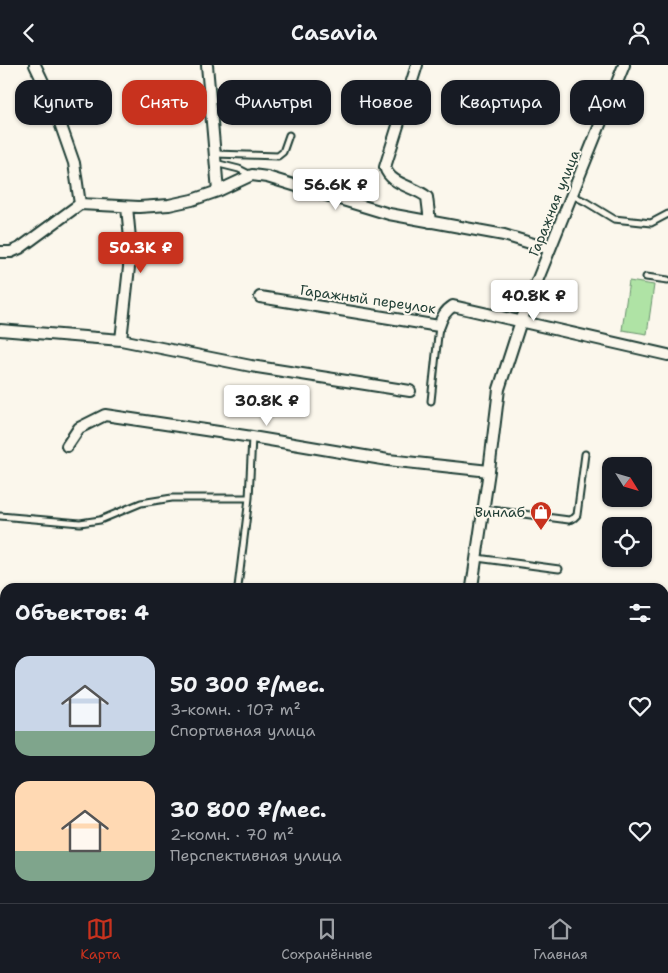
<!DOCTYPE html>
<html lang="ru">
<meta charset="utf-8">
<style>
body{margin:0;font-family:"Shantell Sans",sans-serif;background:#242831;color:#f1f3f6;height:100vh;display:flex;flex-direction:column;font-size:19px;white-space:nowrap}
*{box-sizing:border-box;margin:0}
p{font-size:16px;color:#9ea1a6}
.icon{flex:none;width:28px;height:28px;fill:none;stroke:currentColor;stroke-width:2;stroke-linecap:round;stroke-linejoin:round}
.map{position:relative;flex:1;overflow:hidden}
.details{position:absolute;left:0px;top:518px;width:669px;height:321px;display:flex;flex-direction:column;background:#171b24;border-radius:15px 15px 0 0;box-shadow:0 1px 4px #0004}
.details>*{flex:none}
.hud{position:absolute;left:15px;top:15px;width:639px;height:45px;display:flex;gap:10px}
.needle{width:32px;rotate:127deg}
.fabs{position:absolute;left:602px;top:392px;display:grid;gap:10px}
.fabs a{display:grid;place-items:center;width:50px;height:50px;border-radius:10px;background:#171b24;box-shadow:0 1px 4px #0004;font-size:25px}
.price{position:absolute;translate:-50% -42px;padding:0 11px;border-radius:5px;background:#fff;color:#222;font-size:16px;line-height:32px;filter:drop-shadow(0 1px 2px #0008)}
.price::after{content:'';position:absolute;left:50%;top:30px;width:15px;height:11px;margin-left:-8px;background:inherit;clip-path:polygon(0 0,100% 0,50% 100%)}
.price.active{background:#c8321e;color:#fff}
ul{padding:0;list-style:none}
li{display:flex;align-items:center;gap:15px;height:125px;padding:0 15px}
li span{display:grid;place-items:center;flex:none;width:140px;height:100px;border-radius:15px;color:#555}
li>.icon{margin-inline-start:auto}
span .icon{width:60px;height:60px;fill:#fffc;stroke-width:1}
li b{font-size:21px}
h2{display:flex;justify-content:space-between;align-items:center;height:60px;padding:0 15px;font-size:21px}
.pill{padding:0 18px;border-radius:15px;background:#171b24;box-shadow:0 1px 4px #0004;font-size:18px;line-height:45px}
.pill.active{background:#c8321e;color:#fff}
header{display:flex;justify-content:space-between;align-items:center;height:65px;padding:0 15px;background:#171b24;font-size:22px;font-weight:600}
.tabs{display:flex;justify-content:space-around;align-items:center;height:70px;border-top:1px solid #363941;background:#171b24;font-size:14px;color:#9ea1a6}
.tabs a{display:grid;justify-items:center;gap:2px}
.tabs .active{color:#c8321e}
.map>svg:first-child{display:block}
.green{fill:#afe3a5;stroke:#67906c}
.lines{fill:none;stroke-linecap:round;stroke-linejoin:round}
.service-casing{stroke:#1f3d34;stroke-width:9}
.minor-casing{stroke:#1f3d34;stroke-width:14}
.service{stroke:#fbf7ec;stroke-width:5}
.minor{stroke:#fbf7ec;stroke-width:10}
.labels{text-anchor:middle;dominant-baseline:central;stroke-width:4;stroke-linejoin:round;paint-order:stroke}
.street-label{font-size:14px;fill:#1f3d34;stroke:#fbf7ec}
.poi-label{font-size:14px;fill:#1f3d34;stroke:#fbf7ec;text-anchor:end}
</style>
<header><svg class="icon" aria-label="back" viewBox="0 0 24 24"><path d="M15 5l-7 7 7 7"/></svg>Casavia<svg class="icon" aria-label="person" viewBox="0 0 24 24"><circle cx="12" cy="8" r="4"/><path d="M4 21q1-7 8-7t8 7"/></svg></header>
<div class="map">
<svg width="668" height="838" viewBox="0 0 668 838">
<rect width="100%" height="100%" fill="#fbf7ec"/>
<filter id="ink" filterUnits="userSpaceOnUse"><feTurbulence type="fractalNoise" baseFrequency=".02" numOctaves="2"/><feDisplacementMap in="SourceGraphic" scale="10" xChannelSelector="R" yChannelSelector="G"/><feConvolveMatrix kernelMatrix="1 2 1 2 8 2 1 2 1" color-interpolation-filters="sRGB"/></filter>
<g filter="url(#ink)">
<!-- green -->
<path class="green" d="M629 216 654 220 647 269 622 265Z"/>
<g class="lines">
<!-- service casing -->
<g class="service-casing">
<path id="service" d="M215 89 278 91 283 87 289 70
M215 98 239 104 251 110
M572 130 586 137 614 154 651 158 668 149
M646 212 668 215
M431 336 439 261
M484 444 569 455 574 453 577 450 585 389
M0 451 80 458 100 455 141 438 172 433H249
M477 493 559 504
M238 522 249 433 252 372
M664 586 668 587
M121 838 123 834
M178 838 181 834"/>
</g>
<!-- minor casing -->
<g class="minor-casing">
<path id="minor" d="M35 0 53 38 74 98 80 139
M207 0 218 126
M417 0 385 102C390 120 414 121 427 132L430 157
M0 187H11L20 183 80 139 139 142 169 140 192 135 218 126 252 110 267 112 389 149 504 170 550 184
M260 232 439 261C442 252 445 246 453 241L668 290
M0 265 121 275 251 301 410 326
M121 275 131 184 127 142
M67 381 79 363 105 350 252 372 388 395 489 406
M472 522 489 406 499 324 521 256 624 0
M0 561 5 562
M664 646 668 612
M664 760 668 761
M320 834V838
M444 834V838
M639 838 640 834"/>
</g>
<!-- service -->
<use href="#service" class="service"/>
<!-- minor -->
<use href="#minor" class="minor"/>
</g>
</g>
<!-- icons -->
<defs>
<g id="shop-pin" transform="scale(1.125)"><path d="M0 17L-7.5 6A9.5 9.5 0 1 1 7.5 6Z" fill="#c8321e" stroke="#fbf7ec"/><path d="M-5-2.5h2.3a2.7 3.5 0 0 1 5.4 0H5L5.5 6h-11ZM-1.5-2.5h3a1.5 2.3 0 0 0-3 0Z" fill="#fff"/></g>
</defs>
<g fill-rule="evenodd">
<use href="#shop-pin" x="541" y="447"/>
</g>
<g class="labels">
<!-- street labels -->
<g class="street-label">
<text transform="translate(554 138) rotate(-68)">Гаражная улица</text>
<text transform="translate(368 234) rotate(8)">Гаражный переулок</text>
</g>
<!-- poi labels -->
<g class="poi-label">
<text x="525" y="447">Винлаб</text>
</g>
</g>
</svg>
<div class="fabs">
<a><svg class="needle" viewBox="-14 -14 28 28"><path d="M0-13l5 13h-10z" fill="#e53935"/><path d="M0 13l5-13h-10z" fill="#9ea1a6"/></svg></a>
<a><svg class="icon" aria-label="locate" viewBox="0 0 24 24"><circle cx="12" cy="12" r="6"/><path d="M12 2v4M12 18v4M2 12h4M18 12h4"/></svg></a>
</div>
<b class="price" style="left:336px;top:146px">56.6K ₽</b>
<b class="price active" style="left:141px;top:209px">50.3K ₽</b>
<b class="price" style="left:534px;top:257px">40.8K ₽</b>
<b class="price" style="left:267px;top:362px">30.8K ₽</b>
<div class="hud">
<a class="pill">Купить</a>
<a class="pill active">Снять</a>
<a class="pill">Фильтры</a>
<a class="pill">Новое</a>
<a class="pill">Квартира</a>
<a class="pill">Дом</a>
</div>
<section class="details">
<h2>Объектов: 4<svg class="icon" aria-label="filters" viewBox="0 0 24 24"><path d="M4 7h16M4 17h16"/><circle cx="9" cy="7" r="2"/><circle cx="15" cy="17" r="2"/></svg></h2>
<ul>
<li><span style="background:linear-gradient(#c9d6e8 75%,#7fa58c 0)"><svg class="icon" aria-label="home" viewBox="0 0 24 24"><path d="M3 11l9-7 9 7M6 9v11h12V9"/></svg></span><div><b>50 300 ₽/мес.</b><p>3-комн. · 107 m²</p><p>Спортивная улица</p></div><svg class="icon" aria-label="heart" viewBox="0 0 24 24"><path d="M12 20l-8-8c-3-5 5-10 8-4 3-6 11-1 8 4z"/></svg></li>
<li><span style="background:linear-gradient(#ffd9b3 70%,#7fa58c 0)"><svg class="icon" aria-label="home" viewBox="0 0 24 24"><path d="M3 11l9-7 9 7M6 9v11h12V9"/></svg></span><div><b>30 800 ₽/мес.</b><p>2-комн. · 70 m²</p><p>Перспективная улица</p></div><svg class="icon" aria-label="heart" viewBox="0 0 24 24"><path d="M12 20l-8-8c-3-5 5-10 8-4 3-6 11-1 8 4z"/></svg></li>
</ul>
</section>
</div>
<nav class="tabs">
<a class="active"><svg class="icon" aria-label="map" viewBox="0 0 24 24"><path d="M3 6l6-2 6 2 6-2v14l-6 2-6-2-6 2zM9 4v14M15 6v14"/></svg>Карта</a>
<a><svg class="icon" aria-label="saved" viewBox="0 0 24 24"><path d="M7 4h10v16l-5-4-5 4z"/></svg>Сохранённые</a>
<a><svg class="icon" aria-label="home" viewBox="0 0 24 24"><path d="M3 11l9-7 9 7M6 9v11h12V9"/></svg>Главная</a>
</nav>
